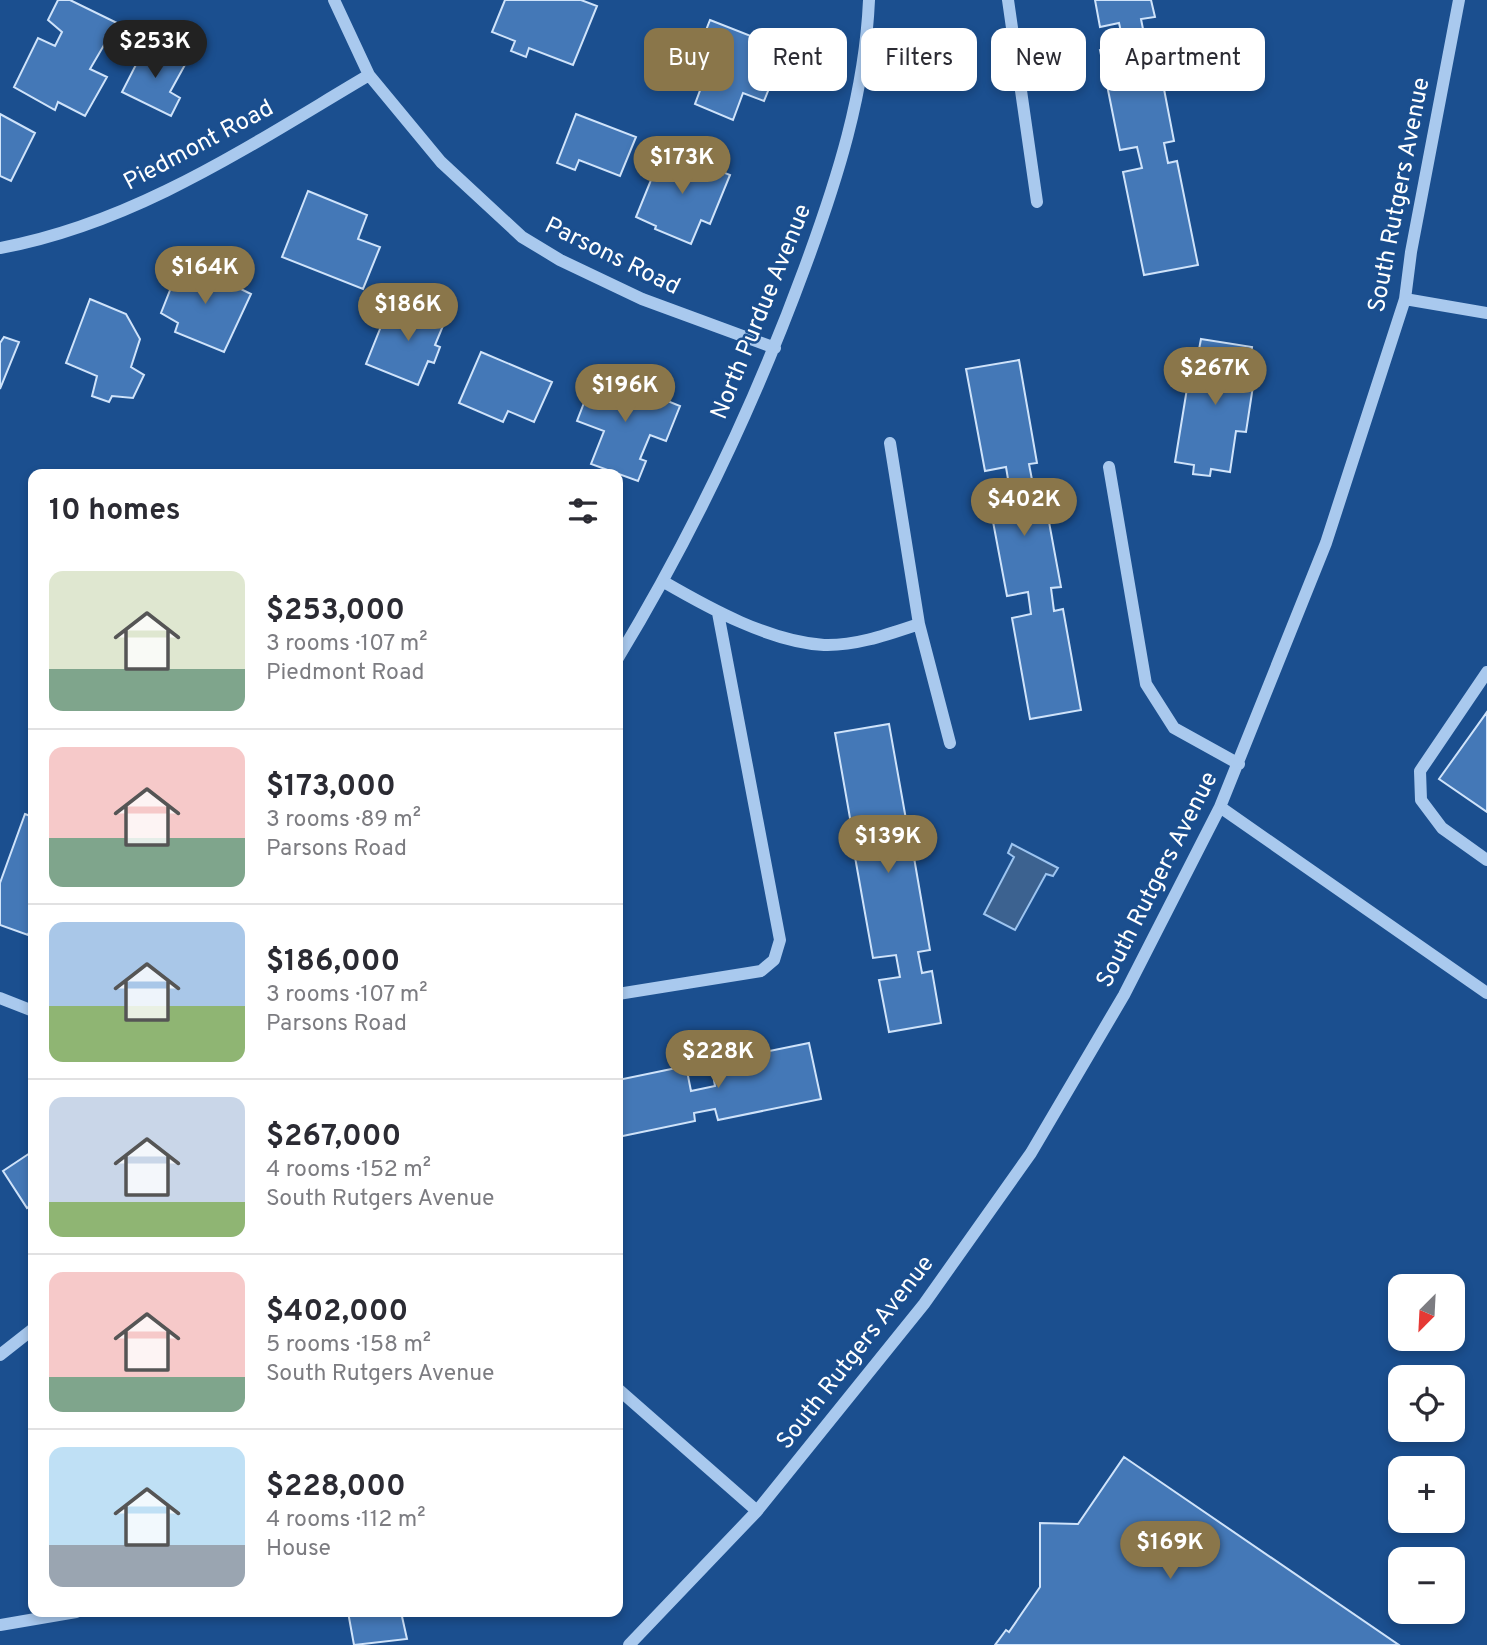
<!DOCTYPE html>
<meta charset="utf-8">
<style>
body{margin:0;font-family:Overpass,sans-serif;background:#f7f7f7;color:#2b2b33;height:100vh;display:flex;flex-direction:column;font-size:26px;white-space:nowrap}
*{box-sizing:border-box;margin:0}
p{font-size:23px;color:#7c7c81}
.icon{flex:none;width:38px;height:38px;fill:none;stroke:currentColor;stroke-width:2;stroke-linecap:round;stroke-linejoin:round}
.map{position:relative;flex:1;overflow:hidden}
.sheet{position:absolute;left:28px;top:469px;width:595px;height:1148px;display:flex;flex-direction:column;background:#fff;border-radius:14px;box-shadow:0 4px 10px #0003}
.sheet>*{flex:none}
.banner{position:absolute;left:644px;top:28px;width:665px;height:63px;display:flex;gap:14px}
.needle{width:46px;rotate:204deg}
.controls{position:absolute;left:1388px;top:1274px;display:grid;gap:14px}
.controls a{display:grid;place-items:center;width:77px;height:77px;border-radius:14px;background:#fff;box-shadow:0 4px 10px #0003;font-size:35px}
.price{position:absolute;translate:-50% -60px;padding:0 16px;border-radius:24px;background:#8a764a;color:#fff;font-size:23px;line-height:46px;filter:drop-shadow(0 2px 4px #0008)}
.price::after{content:'';position:absolute;left:50%;top:42px;width:21px;height:16px;margin-left:-10px;background:inherit;clip-path:polygon(0 0,100% 0,50% 100%)}
.price.current{background:#222;color:#fff}
ul{padding:0;list-style:none}
li{display:flex;align-items:center;gap:21px;height:175px;padding:0 21px}
li+li{border-top:2px solid #e1e1e2}
li span{display:grid;place-items:center;flex:none;width:196px;height:140px;border-radius:14px;color:#555}
li>.icon{margin-inline-start:auto}
span .icon{width:84px;height:84px;fill:#fffc;stroke-width:1}
li b{font-size:30px}
h2{display:flex;justify-content:space-between;align-items:center;height:84px;padding:0 21px;font-size:30px}
.tag{padding:0 24px;border-radius:14px;background:#fff;box-shadow:0 4px 10px #0003;font-size:24px;line-height:63px}
.tag.current{background:#8a764a;color:#fff}
.map>svg:first-child{display:block}
.water{fill:#3c6290;stroke:#9cc4f0;stroke-width:2}
.building{fill:#4478b7;stroke:#cfe3fa;stroke-width:2}
.lines{fill:none;stroke-linecap:round;stroke-linejoin:round}
.minor{stroke:#a9c9ee;stroke-width:12}
.labels{text-anchor:middle;dominant-baseline:central;stroke-width:5;stroke-linejoin:round;paint-order:stroke}
.street-label{font-size:24px;fill:#fff;stroke:#1b4f8f}
</style>
<div class="map">
<svg width="1487" height="1645" viewBox="0 0 1487 1645">
<rect width="100%" height="100%" fill="#1b4f8f"/>
<!-- water -->
<path class="water" d="M1012 844 1058 868 1053 876 1046 874 1015 930 984 914 1014 857 1008 853Z"/>
<!-- building -->
<path class="building" d="M58 0H70L117 23 90 69 107 77 85 116 58 102 55 110 14 87 38 38 55 46 62 32 48 20Z
M505 0H581L597 6 573 65 529 48 526 57 511 51 515 41 492 32Z
M1095 0H1151L1155 17 1141 19 1145 39 1154 37 1174 141 1164 143 1168 163 1177 161 1198 265 1144 275 1123 172 1142 168 1137 147 1120 150 1100 50 1124 45 1119 23 1100 27Z
M710 20 756 38 752 50 780 61 764 101 743 93 733 120 695 104 705 77 690 71Z
M147 43 186 63 170 92 180 98 171 116 122 92Z
M0 114 35 133 11 181 0 176Z
M576 114 636 137 620 176 579 160 575 170 557 163Z
M664 148 730 175 710 224 701 220 691 244 655 229 656 226 636 217Z
M308 191 367 215 358 239 380 247 363 289 282 257Z
M182 260 251 294 224 352 175 332 178 323 161 313Z
M90 299 126 314 140 339 131 367 144 375 133 398 112 396 109 402 92 396 97 376 66 363Z
M407 300 447 316 435 345 440 347 434 363 428 361 418 385 366 364 384 319 397 324Z
M4 337 19 342 0 389V343Z
M1201 339 1252 347 1246 385 1253 386 1246 432 1236 431 1230 472 1211 469 1210 476 1193 474 1194 465 1175 462 1191 364 1196 365Z
M481 352 552 382 534 422 508 411 503 422 459 403Z
M1019 360 1037 463 1029 464 1033 485 1042 484 1061 587 1051 588 1054 611 1063 609 1081 710 1030 719 1012 618 1031 614 1028 592 1007 596 988 495 1010 491 1006 467 985 471 966 369Z
M596 372 680 406 666 441 650 435 640 459 646 461 638 481 591 464 604 431 577 421Z
M1487 712V812L1439 779Z
M889 724 907 825 895 827 899 849 912 846 930 950 918 952 922 973 932 971 941 1023 889 1032 879 980 900 977 896 955 873 958 855 857 877 854 873 832 853 835 835 733Z
M25 814 33 817V921L28 935 0 925V883Z
M809 1043 821 1099 718 1120 715 1109 694 1113 695 1121 618 1137V1080L686 1066 691 1091 715 1086 711 1063Z
M33 1151V1204L27 1208 3 1171Z
M1124 1457 1399 1645H995L1006 1630 1009 1632 1040 1587V1523L1078 1524Z
M348 1612H401L407 1639 354 1645Z"/>
<g class="lines">
<!-- minor -->
<path class="minor" d="M334 0 369 75 441 162 522 237 560 260 642 299 775 348
M1008 0 1037 202
M0 248C136 223 252 144 369 75
M1405 299 1487 313
M1109 467 1146 684 1174 728 1239 764
M664 582C709 608 770 642 824 645 856 646 889 634 919 624L890 443
M919 624 950 743
M618 658C693 534 755 403 805 267 837 180 865 93 869 0
M1487 672 1420 771 1421 800 1442 828 1487 860
M1220 807 1487 993
M618 994 761 971 774 960 780 940 718 613
M0 998 33 1011
M0 1355 33 1329
M618 1389 757 1511
M0 1625 76 1612
M629 1645 757 1511 924 1304 1031 1153 1124 995 1220 807 1326 543 1405 299 1411 252 1459 0"/>
</g>
<g class="labels">
<!-- street labels -->
<g class="street-label">
<text transform="translate(199 146) rotate(-28)">Piedmont Road</text>
<text transform="translate(1400 195) rotate(-79)">South Rutgers Avenue</text>
<text transform="translate(612 257) rotate(26)">Parsons Road</text>
<text transform="translate(762 312) rotate(-68)">North Purdue Avenue</text>
<text transform="translate(1158 880) rotate(-63)">South Rutgers Avenue</text>
<text transform="translate(856 1353) rotate(-52)">South Rutgers Avenue</text>
</g>
</g>
</svg>
<div class="controls">
<a><svg class="needle" viewBox="-14 -14 28 28"><path d="M0-13l5 13h-10z" fill="#e53935"/><path d="M0 13l5-13h-10z" fill="#7c7c81"/></svg></a>
<a><svg class="icon" aria-label="locate" viewBox="0 0 24 24"><circle cx="12" cy="12" r="6"/><path d="M12 2v4M12 18v4M2 12h4M18 12h4"/></svg></a>
<a>+</a>
<a>−</a>
</div>
<b class="price current" style="left:155px;top:80px">$253K</b>
<b class="price" style="left:682px;top:196px">$173K</b>
<b class="price" style="left:205px;top:306px">$164K</b>
<b class="price" style="left:408px;top:343px">$186K</b>
<b class="price" style="left:1215px;top:407px">$267K</b>
<b class="price" style="left:625px;top:424px">$196K</b>
<b class="price" style="left:1024px;top:538px">$402K</b>
<b class="price" style="left:888px;top:875px">$139K</b>
<b class="price" style="left:718px;top:1090px">$228K</b>
<b class="price" style="left:1170px;top:1581px">$169K</b>
<div class="banner">
<a class="tag current">Buy</a>
<a class="tag">Rent</a>
<a class="tag">Filters</a>
<a class="tag">New</a>
<a class="tag">Apartment</a>
</div>
<section class="sheet">
<h2>10 homes<svg class="icon" aria-label="filters" viewBox="0 0 24 24"><path d="M4 7h16M4 17h16"/><circle cx="9" cy="7" r="2"/><circle cx="15" cy="17" r="2"/></svg></h2>
<ul>
<li><span style="background:linear-gradient(#dfe7d0 70%,#7fa58c 0)"><svg class="icon" aria-label="home" viewBox="0 0 24 24"><path d="M3 11l9-7 9 7M6 9v11h12V9"/></svg></span><div><b>$253,000</b><p>3 rooms · 107 m²</p><p>Piedmont Road</p></div></li>
<li><span style="background:linear-gradient(#f6c9c9 65%,#7fa58c 0)"><svg class="icon" aria-label="home" viewBox="0 0 24 24"><path d="M3 11l9-7 9 7M6 9v11h12V9"/></svg></span><div><b>$173,000</b><p>3 rooms · 89 m²</p><p>Parsons Road</p></div></li>
<li><span style="background:linear-gradient(#a9c7e8 60%,#8fb573 0)"><svg class="icon" aria-label="home" viewBox="0 0 24 24"><path d="M3 11l9-7 9 7M6 9v11h12V9"/></svg></span><div><b>$186,000</b><p>3 rooms · 107 m²</p><p>Parsons Road</p></div></li>
<li><span style="background:linear-gradient(#c9d6e8 75%,#8fb573 0)"><svg class="icon" aria-label="home" viewBox="0 0 24 24"><path d="M3 11l9-7 9 7M6 9v11h12V9"/></svg></span><div><b>$267,000</b><p>4 rooms · 152 m²</p><p>South Rutgers Avenue</p></div></li>
<li><span style="background:linear-gradient(#f6c9c9 75%,#7fa58c 0)"><svg class="icon" aria-label="home" viewBox="0 0 24 24"><path d="M3 11l9-7 9 7M6 9v11h12V9"/></svg></span><div><b>$402,000</b><p>5 rooms · 158 m²</p><p>South Rutgers Avenue</p></div></li>
<li><span style="background:linear-gradient(#bfe0f5 70%,#9aa5b1 0)"><svg class="icon" aria-label="home" viewBox="0 0 24 24"><path d="M3 11l9-7 9 7M6 9v11h12V9"/></svg></span><div><b>$228,000</b><p>4 rooms · 112 m²</p><p>House</p></div></li>
</ul>
</section>
</div>
